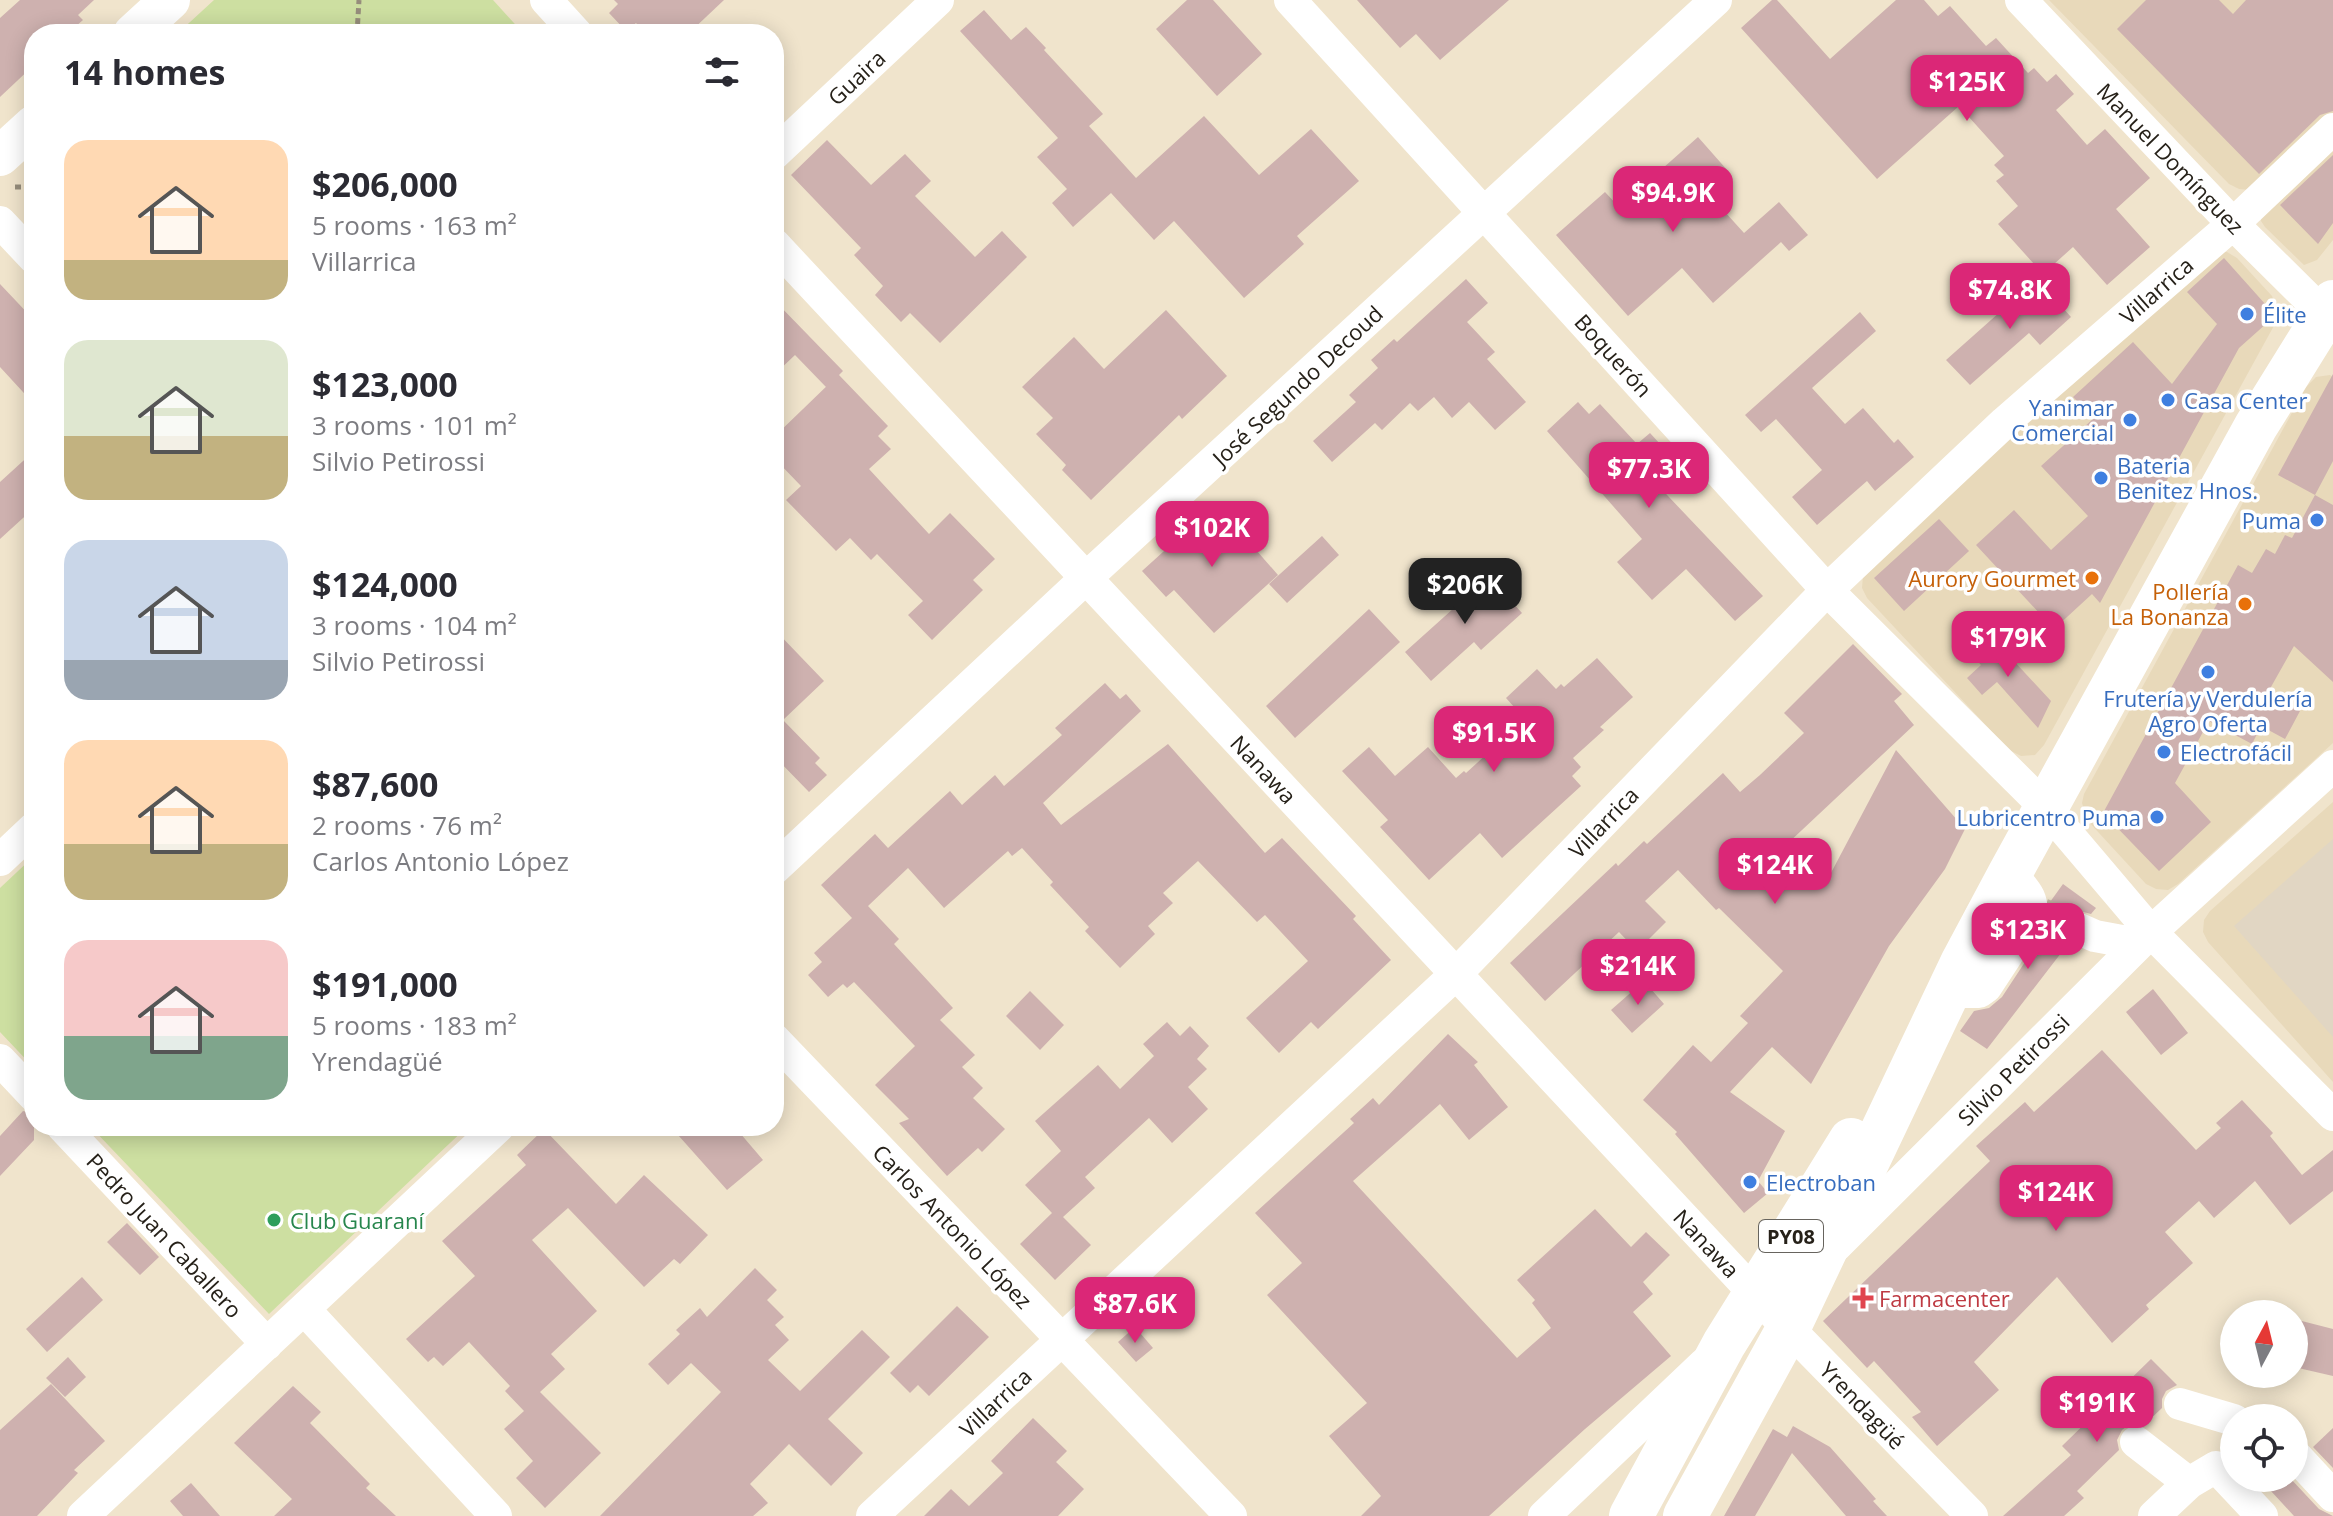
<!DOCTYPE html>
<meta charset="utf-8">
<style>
body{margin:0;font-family:"Open Sans",sans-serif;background:#f7f7f7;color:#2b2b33;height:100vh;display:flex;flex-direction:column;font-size:30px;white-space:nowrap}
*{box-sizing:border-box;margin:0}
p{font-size:26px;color:#7c7c81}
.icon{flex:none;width:44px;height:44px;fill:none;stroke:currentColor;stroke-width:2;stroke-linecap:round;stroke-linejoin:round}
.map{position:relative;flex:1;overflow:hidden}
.drawer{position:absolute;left:24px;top:24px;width:760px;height:1112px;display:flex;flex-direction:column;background:#fff;border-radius:32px;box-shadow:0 4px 20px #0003}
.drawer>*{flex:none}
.needle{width:52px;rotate:7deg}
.tools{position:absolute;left:2220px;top:1300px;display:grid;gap:16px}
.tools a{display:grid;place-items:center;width:88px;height:88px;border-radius:50%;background:#fff;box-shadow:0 4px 20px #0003;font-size:40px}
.price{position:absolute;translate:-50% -68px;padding:0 18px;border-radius:16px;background:#db2777;color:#fff;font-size:26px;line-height:52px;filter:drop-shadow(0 2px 4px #0008)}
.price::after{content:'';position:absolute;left:50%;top:48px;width:24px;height:18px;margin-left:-12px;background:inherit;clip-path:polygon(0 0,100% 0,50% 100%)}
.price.on{background:#222;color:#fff}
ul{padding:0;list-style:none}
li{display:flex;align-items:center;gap:24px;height:200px;padding:0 40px}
li span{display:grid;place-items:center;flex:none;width:224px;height:160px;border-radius:24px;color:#555}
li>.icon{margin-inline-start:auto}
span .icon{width:96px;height:96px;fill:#fffc;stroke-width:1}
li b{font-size:34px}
h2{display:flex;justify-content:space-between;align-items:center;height:96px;padding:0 40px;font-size:34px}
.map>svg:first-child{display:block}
.built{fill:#e8d9ba}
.education{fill:#e1d6c3}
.green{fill:#cddfa1}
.building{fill:#ceb1af}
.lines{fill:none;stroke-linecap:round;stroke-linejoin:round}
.minor-tunnel{stroke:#c8bda8;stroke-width:32;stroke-dasharray:32 16;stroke-linecap:butt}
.path{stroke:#968d7c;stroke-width:5;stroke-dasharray:6 4;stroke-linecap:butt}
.minor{stroke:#fff;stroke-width:32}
.major{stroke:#fff;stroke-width:40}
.highway{stroke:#fff;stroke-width:44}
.shop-dot{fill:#3f7fe0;stroke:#fff;stroke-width:3}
.food-dot{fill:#e8710a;stroke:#fff;stroke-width:3}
.leisure-dot{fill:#2e9e5b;stroke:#fff;stroke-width:3}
.health-dot{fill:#e0444e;stroke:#fff;stroke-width:3}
.labels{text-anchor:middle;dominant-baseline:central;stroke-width:7;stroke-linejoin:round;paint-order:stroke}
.shield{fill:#fff;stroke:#67645e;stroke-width:2}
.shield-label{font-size:20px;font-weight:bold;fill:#262119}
.street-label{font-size:22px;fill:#262119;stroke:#fff}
.shop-label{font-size:22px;fill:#366cbe;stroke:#fff;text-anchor:start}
.food-label{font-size:22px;fill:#c56008;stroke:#fff;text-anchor:end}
.leisure-label{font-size:22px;fill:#27864d;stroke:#fff;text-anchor:start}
.health-label{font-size:22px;fill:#be3a42;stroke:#fff;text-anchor:start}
</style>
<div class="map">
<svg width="2333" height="1516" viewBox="0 0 2333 1516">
<rect width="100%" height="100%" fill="#f0e4cc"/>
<!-- built -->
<path class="built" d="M2049 0H2333V114L2250 190 2239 189 2229 184Z
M2333 143V240L2317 260 2304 265 2265 227 2261 221V214Z
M2215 251 2227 252 2237 258 2272 296 2278 313 2276 322 2044 745 2035 755 2021 756 2009 750 1867 598 1862 588 1863 576 1868 567Z
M2330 375 2333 377V743L2178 884 2168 890 2156 889 2146 884 2087 820 2082 803 2084 794 2306 387 2316 377Z
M2333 802V1082L2208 942 2203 932 2204 920 2210 911Z"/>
<!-- education -->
<path class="education" d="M2333 839V1037L2234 926Z"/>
<!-- green -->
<path class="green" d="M214 0H493L524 34H177Z
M34 856V1068L0 1032V888Z
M90 1126H468L269 1314Z"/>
<!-- building -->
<path class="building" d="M20 0H94L78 15 83 20 67 34H34V65L0 97V18Z
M614 0H724L688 34H646L636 23 626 31 609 13 618 4Z
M1187 0H1213L1262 54 1217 96 1156 29Z
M1357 0H1509L1440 60 1416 34 1400 48Z
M1772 0H1777L1830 59 1896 0H1924L1938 16 1950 6 1986 46 1996 38 2028 73 2034 68 2047 82 2056 74 2074 94 2056 110 2087 145 2105 129 2150 178 2116 209 2150 247 2107 285 2073 247 2043 274 1998 224 2018 206 1996 181 2004 175 1994 165 2004 156 1959 106 1877 179 1741 28Z
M2146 0H2219L2233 14 2246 0H2333V111L2320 115 2259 174 2117 29Z
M984 10 1011 40 1026 27 1046 48 1044 50 1103 114 1089 126 1136 178 1204 116 1259 175 1311 129 1359 181 1297 236 1304 244 1244 298 1174 221 1154 240 1111 193 1073 227 1052 203 1067 189 1037 157 1058 138 960 31Z
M1698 137 1728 171 1706 191 1744 233 1779 202 1808 235 1789 251 1781 242 1713 303 1682 268 1628 316 1556 235 1605 192 1619 207Z
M827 140 871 185 905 154 931 181 915 196 975 257 1002 231 1027 257 940 343 910 313 901 322 875 295 883 286 854 255 861 248 791 175Z
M2333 155V223L2318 244 2280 205Z
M2224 258 2266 305 2267 323 2239 348 2100 603 2092 594 2054 629 1976 545 2014 510 2051 550 2088 516 2041 466 2094 418 2073 397 2133 342 2172 384 2217 324 2187 292Z
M1466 279 1488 303 1467 322 1495 352 1487 359 1526 402 1495 430 1469 402 1452 418 1434 397 1418 411 1410 403 1382 430 1375 423 1332 462 1313 441 1356 402 1349 395 1378 368 1371 360 1394 339 1397 342Z
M2037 279 2071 317 2040 345 2029 333 1970 385 1946 360Z
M0 284 34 320V404L0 367Z
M774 300 843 371 839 375 888 426 878 436 891 449 869 469 929 534 950 513 995 559 973 580 983 590 932 640 908 615 923 601 877 554 871 560 850 538 836 551 786 500 801 486 774 458V437L832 381 826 387 795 355 774 375Z
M1166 310 1227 376 1182 419 1179 415 1091 500 1062 470 1066 465 1036 434 1053 418 1022 387 1074 337 1104 369Z
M1860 312 1876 331 1812 388 1845 424 1863 408 1894 443 1898 439 1914 457 1875 491 1867 481 1817 525 1792 497 1822 470 1776 419 1761 432 1745 415Z
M2333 374V461L2315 495 2278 475Z
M1578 402 1589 414 1600 404 1637 444 1650 433 1671 456 1649 476 1763 596 1735 621 1686 569 1652 600 1617 562 1642 539 1547 431Z
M34 451V508L0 539V482Z
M2315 495 2333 505V682L2294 646 2267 694 2300 711 2285 739 2261 726 2252 744 2209 721 2175 783 2211 822 2159 871 2103 813 2238 565 2252 573 2266 549 2275 554 2285 535 2292 538Z
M1216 504 1278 575 1214 633 1174 590 1166 597 1142 571Z
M1939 519 1969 551 1904 611 1874 578Z
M1322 536 1339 555 1287 603 1269 584Z
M1483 570 1522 613 1481 650 1474 642 1431 681 1405 652 1464 599 1458 592Z
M1369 609 1400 642 1295 738 1266 706Z
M774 629 824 681 783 720 820 758 815 763 827 775 809 792 774 756Z
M1989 634 2051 701 2038 728 1997 682 1982 695 1967 678 1981 665 1970 653Z
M1853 644 1902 694 1894 701 1914 725 1786 845 1823 888 1896 750 1965 829 1945 869 1889 946 1811 1084 1772 1047 1730 1092 1785 1131 1758 1181 1768 1193 1744 1213 1675 1134 1677 1132 1643 1100 1693 1045 1711 1062 1748 1023 1740 1016 1783 971 1773 961 1719 908 1716 910 1678 870 1645 901 1666 922 1637 951 1619 932 1545 1001 1510 963 1616 863 1618 866 1644 841 1647 844 1723 773 1740 792 1760 775 1804 733 1784 713Z
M1597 658 1633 697 1600 727 1604 730 1573 758 1581 767 1572 776 1581 786 1502 858 1480 833 1429 880 1380 827 1388 820 1342 771 1369 747 1395 776 1428 747 1456 778 1464 771 1466 773 1522 722 1521 720 1524 718 1506 698 1537 669 1556 689 1561 684 1564 687Z
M1105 683 1120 699 1126 694 1141 711 1043 803 1061 825 1168 744 1265 853 1282 838 1356 916 1353 919 1391 960 1318 1029 1311 1022 1279 1053 1246 1018 1308 961 1265 915 1257 922 1198 861 1163 893 1173 903 1148 926 1155 934 1120 968 1085 931 1089 927 1050 885 1053 882 1022 848 1012 856 1008 851 944 908 908 868 868 906 899 939 894 944 953 1008 940 1020 975 1055 962 1067 983 1088 973 1098 1005 1129 982 1152 978 1148 947 1176 899 1123 909 1119 875 1085 915 1046 854 982 847 988 843 984 828 997 808 975 822 962 814 953 852 918 821 885 875 834 888 848 950 791 962 805 995 775 1004 786 1062 735 1055 728Z
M2063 884 2096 908 2091 914 2076 910 2067 914 2062 921 2060 932 2068 944 1987 1049 1960 1031 1974 1011 1989 1008 2002 997 2046 930 2050 902Z
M1644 981 1664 1004 1632 1033 1611 1010Z
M2153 989 2188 1033 2161 1055 2126 1012Z
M1030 991 1064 1025 1040 1050 1006 1016Z
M1167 1022 1180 1036 1190 1026 1209 1046 1197 1059 1207 1069 1188 1087 1208 1109 1172 1143 1149 1118 1085 1177 1095 1188 1063 1217 1091 1245 1055 1280 1020 1244 1052 1213 1025 1185 1061 1151 1035 1121 1098 1065 1120 1089 1154 1056 1143 1044Z
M1448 1034 1478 1062 1474 1065 1508 1107 1469 1140 1440 1104 1353 1181 1517 1358 1551 1328 1532 1303 1535 1300 1517 1280 1595 1209 1631 1247 1646 1232 1670 1255 1643 1282 1653 1294 1633 1312 1671 1356 1585 1429 1489 1516H1361L1381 1496 1329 1436 1367 1403 1267 1295 1302 1263 1255 1213 1354 1123 1350 1119 1373 1098 1379 1105Z
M2102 1050 2196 1150 2221 1128 2216 1123 2242 1100 2273 1133 2270 1136 2302 1175 2333 1150V1191L2290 1225 2255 1181 2214 1218 2199 1201 2165 1232 2193 1263 2146 1305 2149 1309 2112 1343 2057 1277 1974 1362 1999 1390 1937 1446 1912 1417 1921 1412 1874 1361 1867 1368 1823 1321 1990 1161 1976 1146 2025 1102 2034 1112Z
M23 1111 34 1114V1140L0 1176V1136Z
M670 1126H734L763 1160 727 1190Z
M544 1129 616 1204 644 1175 708 1235 680 1264 674 1259 644 1287 568 1208 532 1240 597 1311 551 1354 565 1369 540 1392 601 1453 545 1508 516 1478 533 1461 504 1429 524 1411 505 1391 510 1386 469 1342 443 1366 434 1357 428 1362 406 1339 475 1276 442 1241 526 1165 517 1155Z
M127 1223 159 1257 140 1275 107 1242Z
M755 1268 777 1290 767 1300 784 1317 775 1325 789 1340 768 1360 800 1391 862 1330 890 1357 828 1419 863 1453 831 1486 789 1444 750 1484 768 1503 753 1516H600L721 1392 691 1363 668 1385 648 1364 680 1334 676 1330 700 1308 707 1317Z
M82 1277 103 1300 47 1352 26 1329Z
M957 1306 989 1337 929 1396 918 1385 910 1393 890 1373Z
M2294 1319 2333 1329V1376L2294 1367Z
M1135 1327 1153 1348 1136 1362 1118 1342Z
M68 1357 86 1377 65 1397 46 1378Z
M2151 1359 2177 1385 2166 1391 2162 1399V1408L2144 1425 2130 1424 2122 1430 2117 1440 2119 1450 2077 1491 2084 1498 2064 1516H2003L2071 1455 2062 1446Z
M51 1384 105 1441 74 1470 78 1473 37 1516H0V1430Z
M293 1386 321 1412 310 1423 370 1484 366 1488 396 1516H274L292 1499 234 1443Z
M1033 1418 1067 1451 1056 1462 1084 1489 1058 1516H924L951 1489 969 1506 1003 1473 991 1461Z
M1793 1426 1830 1447 1876 1499 1873 1501 1887 1516H1846L1792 1453 1755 1516H1724L1773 1429 1787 1437Z
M2333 1428V1468L2313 1447Z
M2259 1478H2290L2319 1509 2333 1516H2294Z
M191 1483 220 1516H183L170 1501Z"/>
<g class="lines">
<!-- minor-tunnel -->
<path class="minor-tunnel" d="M2042 914 2079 929"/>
<!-- path -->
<path class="path" d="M357 34 359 0
M15 187H34"/>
<!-- minor -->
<path class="minor" d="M546 0 577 34
M1290 0 1827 590 2045 807 2151 932 2333 1115
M2021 0 2233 224 2333 323
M774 154 938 0
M0 222 34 258
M774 244 1755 1294 1972 1516
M0 860 34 828
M774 869 1086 578 1716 0
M2079 929 2095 936 2138 944
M1948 992H1979L1986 987 2030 920C2036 898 2024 889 2010 873
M774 1039 1231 1516
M0 1060 34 1096
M62 1126 267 1344
M1836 1246 2151 932 2333 766
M304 1309 496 1516
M2180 1404 2234 1420
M2136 1442 2189 1483
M2294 1454 2333 1496
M83 1516 499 1126
M872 1516 1456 974 1827 590 2005 422 2233 224 2333 129
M1544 1516 1704 1364
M2154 1516 2189 1483 2216 1467 2262 1516"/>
<!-- major -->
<path class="major" d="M133 34 170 0
M0 156 34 125"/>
<!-- highway -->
<path class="highway" d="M1631 1516 1724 1344 1851 1140
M1685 1516 1788 1329 1963 961 2010 873 2256 426 2333 302"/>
</g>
<!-- markers -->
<g class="shop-dot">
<circle cx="2247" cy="314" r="8"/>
<circle cx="2168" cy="400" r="8"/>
<circle cx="2130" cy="420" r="8"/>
<circle cx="2101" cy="478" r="8"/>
<circle cx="2317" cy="520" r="8"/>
<circle cx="2208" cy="672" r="8"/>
<circle cx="2164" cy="752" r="8"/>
<circle cx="2157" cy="817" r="8"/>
<circle cx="1750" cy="1182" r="8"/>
</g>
<g class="food-dot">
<circle cx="2092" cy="578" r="8"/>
<circle cx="2245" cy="604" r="8"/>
</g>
<circle class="leisure-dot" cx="274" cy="1220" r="8"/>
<path class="health-dot" d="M1859 1286h8v8h8v8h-8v8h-8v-8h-8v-8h8z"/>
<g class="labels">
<!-- shield labels -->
<rect class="shield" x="1759" y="1220" width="64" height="32" rx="6"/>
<g class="shield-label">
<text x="1791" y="1236">PY08</text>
</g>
<!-- street labels -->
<g class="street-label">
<text transform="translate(856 77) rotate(-43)">Guaira</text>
<text transform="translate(2171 158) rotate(46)">Manuel Domínguez</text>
<text transform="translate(2156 290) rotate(-41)">Villarrica</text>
<text transform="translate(1614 355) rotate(48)">Boquerón</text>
<text transform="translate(1297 385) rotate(-43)">José Segundo Decoud</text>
<text transform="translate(1264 769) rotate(47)">Nanawa</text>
<text transform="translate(1603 822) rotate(-46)">Villarrica</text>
<text transform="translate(2013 1069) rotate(-45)">Silvio Petirossi</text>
<text transform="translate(953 1226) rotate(46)">Carlos Antonio López</text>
<text transform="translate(165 1235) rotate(47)">Pedro Juan Caballero</text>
<text transform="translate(1707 1243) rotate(47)">Nanawa</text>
<text transform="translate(995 1402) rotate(-43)">Villarrica</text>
<text transform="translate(1863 1405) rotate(46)">Yrendagüé</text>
</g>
<!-- shop labels -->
<g class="shop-label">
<text x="2263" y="314">Élite</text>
<text x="2184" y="400">Casa Center</text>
<text x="2114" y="407" text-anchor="end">Yanimar<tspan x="2114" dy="25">Comercial</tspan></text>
<text x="2117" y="465">Bateria<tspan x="2117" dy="25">Benitez Hnos.</tspan></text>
<text x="2301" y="520" text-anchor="end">Puma</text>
<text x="2208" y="698" text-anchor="middle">Frutería y Verdulería<tspan x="2208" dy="25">Agro Oferta</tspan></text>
<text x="2180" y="752">Electrofácil</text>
<text x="2141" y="817" text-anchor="end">Lubricentro Puma</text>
<text x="1766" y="1182">Electroban</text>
</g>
<!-- food labels -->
<g class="food-label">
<text x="2076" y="578">Aurory Gourmet</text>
<text x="2229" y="591">Pollería<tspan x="2229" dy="25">La Bonanza</tspan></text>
</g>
<!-- leisure labels -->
<g class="leisure-label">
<text x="290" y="1220">Club Guaraní</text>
</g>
<!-- health labels -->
<g class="health-label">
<text x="1879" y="1298">Farmacenter</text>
</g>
</g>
</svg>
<div class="tools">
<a><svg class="needle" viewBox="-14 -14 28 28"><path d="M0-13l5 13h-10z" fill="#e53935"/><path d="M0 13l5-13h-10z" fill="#7c7c81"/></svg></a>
<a><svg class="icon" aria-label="locate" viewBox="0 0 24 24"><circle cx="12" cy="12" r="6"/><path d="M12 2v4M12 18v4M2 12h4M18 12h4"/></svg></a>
</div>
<b class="price" style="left:1967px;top:123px">$125K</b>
<b class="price" style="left:1673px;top:234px">$94.9K</b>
<b class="price" style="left:2010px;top:331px">$74.8K</b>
<b class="price" style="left:1649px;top:510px">$77.3K</b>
<b class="price" style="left:1212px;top:569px">$102K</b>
<b class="price on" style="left:1465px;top:626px">$206K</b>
<b class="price" style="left:2008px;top:679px">$179K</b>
<b class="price" style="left:1494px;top:774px">$91.5K</b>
<b class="price" style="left:1775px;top:906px">$124K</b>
<b class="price" style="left:2028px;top:971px">$123K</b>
<b class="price" style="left:1638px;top:1007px">$214K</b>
<b class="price" style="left:2056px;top:1233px">$124K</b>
<b class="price" style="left:1135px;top:1345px">$87.6K</b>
<b class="price" style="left:2097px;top:1444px">$191K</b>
<section class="drawer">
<h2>14 homes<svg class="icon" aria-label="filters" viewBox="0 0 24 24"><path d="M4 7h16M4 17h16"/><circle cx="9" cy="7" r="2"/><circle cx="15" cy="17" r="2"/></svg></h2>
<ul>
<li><span style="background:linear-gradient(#ffd9b3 75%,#c2b280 0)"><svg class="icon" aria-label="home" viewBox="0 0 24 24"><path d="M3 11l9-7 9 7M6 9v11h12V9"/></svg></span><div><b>$206,000</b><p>5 rooms · 163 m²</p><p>Villarrica</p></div></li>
<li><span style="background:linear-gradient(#dfe7d0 60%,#c2b280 0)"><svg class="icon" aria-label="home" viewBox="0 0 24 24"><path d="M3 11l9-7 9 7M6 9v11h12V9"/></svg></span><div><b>$123,000</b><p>3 rooms · 101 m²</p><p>Silvio Petirossi</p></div></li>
<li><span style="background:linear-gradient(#c9d6e8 75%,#9aa5b1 0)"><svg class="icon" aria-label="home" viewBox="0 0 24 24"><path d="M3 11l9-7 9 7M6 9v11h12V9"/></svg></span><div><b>$124,000</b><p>3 rooms · 104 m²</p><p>Silvio Petirossi</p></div></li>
<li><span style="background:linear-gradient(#ffd9b3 65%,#c2b280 0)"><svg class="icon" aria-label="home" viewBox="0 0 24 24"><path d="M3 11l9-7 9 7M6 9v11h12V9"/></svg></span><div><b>$87,600</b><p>2 rooms · 76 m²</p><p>Carlos Antonio López</p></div></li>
<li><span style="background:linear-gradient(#f6c9c9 60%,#7fa58c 0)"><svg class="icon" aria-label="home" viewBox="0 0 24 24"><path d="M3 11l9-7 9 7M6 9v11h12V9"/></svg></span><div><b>$191,000</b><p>5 rooms · 183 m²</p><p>Yrendagüé</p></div></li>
</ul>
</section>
</div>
